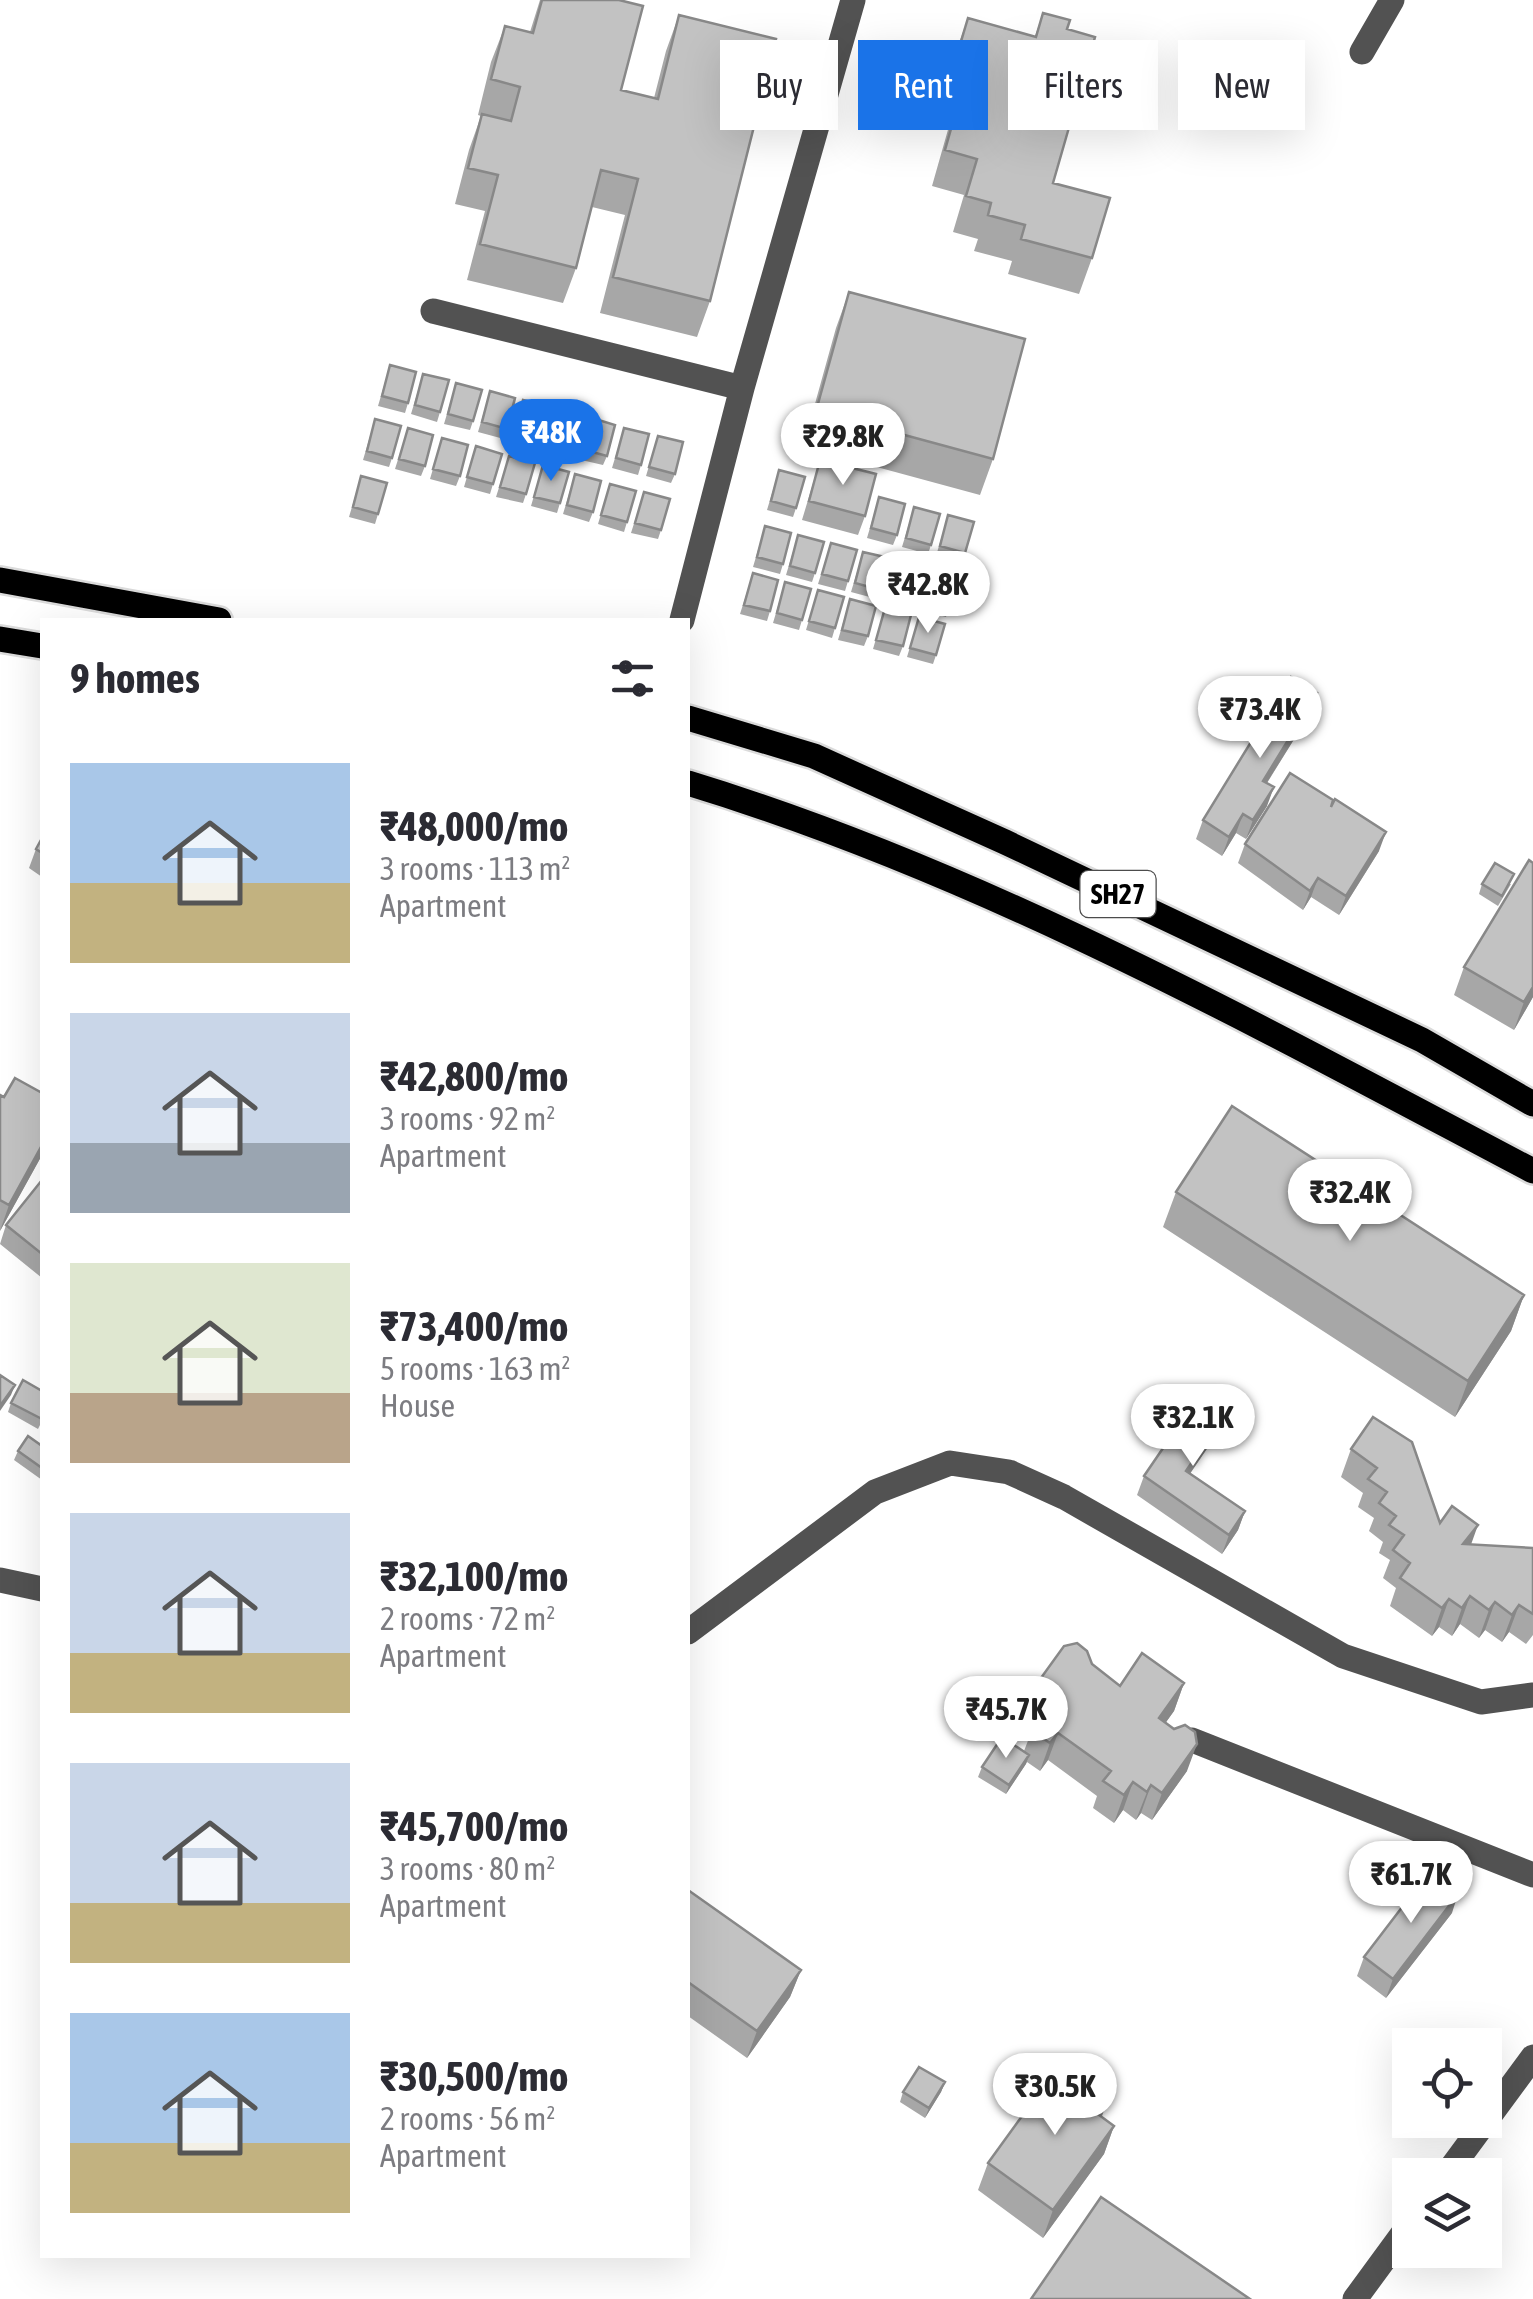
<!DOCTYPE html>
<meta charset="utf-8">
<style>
body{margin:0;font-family:"Asap Condensed",sans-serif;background:#f7f7f7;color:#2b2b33;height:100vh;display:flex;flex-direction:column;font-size:38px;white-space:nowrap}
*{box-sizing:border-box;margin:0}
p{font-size:32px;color:#7c7c81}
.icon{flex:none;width:55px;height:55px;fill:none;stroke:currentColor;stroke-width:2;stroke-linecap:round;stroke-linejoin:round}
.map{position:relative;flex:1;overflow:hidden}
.details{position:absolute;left:40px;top:618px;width:650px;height:1640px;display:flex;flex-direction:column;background:#fff;border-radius:0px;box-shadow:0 10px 40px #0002}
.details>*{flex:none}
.guide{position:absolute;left:720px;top:40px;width:662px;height:90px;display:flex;gap:20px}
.buttons{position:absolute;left:1392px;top:2028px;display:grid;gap:20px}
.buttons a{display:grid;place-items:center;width:110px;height:110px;border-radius:0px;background:#fff;box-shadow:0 10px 40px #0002;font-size:50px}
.price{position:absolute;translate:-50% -85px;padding:0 22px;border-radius:35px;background:#fff;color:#222;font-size:32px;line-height:65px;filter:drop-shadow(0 2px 5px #0008)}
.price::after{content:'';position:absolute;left:50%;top:60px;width:30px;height:22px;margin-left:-15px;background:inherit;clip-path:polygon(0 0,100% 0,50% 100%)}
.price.active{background:#1a73e8;color:#fff}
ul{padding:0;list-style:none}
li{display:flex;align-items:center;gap:30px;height:250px;padding:0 30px}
li span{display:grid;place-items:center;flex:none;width:280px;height:200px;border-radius:0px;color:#555}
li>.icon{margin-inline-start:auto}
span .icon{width:120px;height:120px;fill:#fffc;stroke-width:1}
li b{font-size:42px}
h2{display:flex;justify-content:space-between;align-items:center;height:120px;padding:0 30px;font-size:42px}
.pill{padding:0 35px;border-radius:0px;background:#fff;box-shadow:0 10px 40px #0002;font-size:35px;line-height:90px}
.pill.active{background:#1a73e8;color:#fff}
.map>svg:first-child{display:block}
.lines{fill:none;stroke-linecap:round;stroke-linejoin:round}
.major-casing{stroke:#dbdbdb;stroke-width:30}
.minor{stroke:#525252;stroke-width:25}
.major{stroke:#000;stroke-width:25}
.wall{fill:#a7a7a7}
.shaded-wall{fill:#888}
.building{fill:#c2c2c2;stroke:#888;stroke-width:2.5}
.labels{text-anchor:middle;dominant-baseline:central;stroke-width:8;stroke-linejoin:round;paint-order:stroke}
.shield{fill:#fff;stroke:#4c4c4c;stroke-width:2.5}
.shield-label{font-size:28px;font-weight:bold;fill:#000}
</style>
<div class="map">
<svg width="1533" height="2299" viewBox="0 0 1533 2299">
<rect width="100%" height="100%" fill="#fff"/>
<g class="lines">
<!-- major casing -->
<g class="major-casing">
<path id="major" d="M0 580 219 620
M0 639 42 646
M688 718 814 756 1005 842 1422 1040 1533 1104
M688 783C984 873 1260 1027 1533 1171"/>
</g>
<!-- minor -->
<path class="minor" d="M1362 52 1392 0
M433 311 742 388
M682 620 742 388 853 0
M0 1580 42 1589
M688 1632 875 1492 950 1463 1009 1472 1064 1497 1343 1656 1481 1702 1533 1695
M1192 1740 1533 1875
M1446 2175 1533 2057
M1355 2299 1410 2224"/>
<!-- major -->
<use href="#major" class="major"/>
</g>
<!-- wall -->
<path class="wall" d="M540 0H619L621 90 654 98 666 51 679 15 710 301 697 337 600 313 625 215 592 207 576 268 563 303 467 280 485 211 455 204 469 150 481 116 478 115 491 62 505 26 530 32Z
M1043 13 1067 29 1053 183 1092 258 1079 294 1008 274 1012 261 974 251 978 239 953 232 964 195 932 186 955 105 941 101 955 54 968 18 1035 36Z
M849 292 993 459 980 495 803 447 836 328Z
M390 365 408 403 405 413 378 406Z
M423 374 440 412 437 422 411 414Z
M456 383 473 421 470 430 444 424Z
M490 391 507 429 504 439 478 432Z
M523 400 541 438 537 448 511 441Z
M557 409 575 447 571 457 545 450Z
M589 417 607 456 603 465 577 459Z
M375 419 392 458 389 467 363 460Z
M408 428 425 466 421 476 395 469Z
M624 428 641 465 638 475 612 468Z
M658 436 675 474 671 483 646 476Z
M442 438 460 476 456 486 430 479Z
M476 446 493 484 490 494 464 487Z
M509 456 526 494 523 503 496 497Z
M820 460 865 516 858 535 802 520Z
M543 465 560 503 557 513 531 506Z
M779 470 796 508 793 517 767 510Z
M575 474 593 512 589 522 563 514Z
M361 476 378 514 375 524 349 517Z
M610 484 627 522 624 532 598 524Z
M644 492 661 530 658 539 631 533Z
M879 497 897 535 893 545 867 538Z
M914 507 931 545 928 554 902 547Z
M948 515 965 553 961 563 936 556Z
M765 526 783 564 780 574 753 567Z
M798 535 815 573 812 582 786 575Z
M831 543 848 581 845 591 818 584Z
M863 552 880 590 877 599 851 592Z
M898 561 916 599 912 609 886 602Z
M932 569 949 608 946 617 919 610Z
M753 573 770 611 767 621 740 614Z
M785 582 802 620 799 630 773 623Z
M818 590 835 628 832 638 806 630Z
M850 599 868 636 864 646 838 640Z
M885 608 903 646 899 656 873 649Z
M919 617 936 655 933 664 907 657Z
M1317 693 1311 712 1267 783V806L1246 839 1236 833 1222 856 1196 839 1203 820Z
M1331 807 1379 851 1339 915 1311 897 1303 910 1238 863 1245 844Z
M42 838V877L29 868 36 849Z
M1482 884H1511L1498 906 1479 894Z
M1464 967 1533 997 1514 1030 1454 995Z
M42 1093V1155L0 1231V1095L4 1097Z
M42 1180V1278L0 1244 6 1225Z
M1176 1192 1524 1295 1511 1331 1455 1417 1163 1227Z
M42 1391V1421L38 1429 8 1412 11 1403Z
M1373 1417 1440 1523 1471 1544 1533 1548V1635L1526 1644 1509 1632 1502 1642 1485 1630 1479 1638 1460 1624 1452 1636 1439 1627 1432 1636 1390 1606 1396 1588 1383 1578 1390 1560 1379 1553 1383 1542 1369 1531 1374 1518 1358 1507 1363 1493 1341 1477 1351 1449Z
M1217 1434 1190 1473 1245 1511 1238 1530 1222 1554 1137 1495 1144 1476Z
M42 1446V1480L14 1460 18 1451Z
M1092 1664 1120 1686 1184 1683 1174 1711 1166 1722 1187 1771 1152 1820 1141 1813 1136 1820 1123 1810 1114 1823 1093 1808 1097 1796 1048 1760 1040 1771 1027 1762 1006 1794 978 1777 982 1767 1024 1751 1029 1738 1021 1733 1023 1727 1018 1724 1028 1696Z
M688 1890 801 1970 790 1997 747 2058 688 2016Z
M1452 1913 1386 1998 1357 1976 1364 1957Z
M945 2082 941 2092 925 2118 900 2102 903 2092Z
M1101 2117 1114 2126 1104 2154 1043 2238 978 2190 988 2163Z"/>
<!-- shaded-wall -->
<path class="shaded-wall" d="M1317 693 1311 712 1256 800 1263 781Z
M1274 787 1267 806 1246 839 1253 820Z
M1243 814 1236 833 1222 856 1229 837Z
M1386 832 1379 851 1339 915 1346 896Z
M1318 878 1311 897 1303 910 1310 891Z
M1533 987V997L1514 1030 1524 1002Z
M42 1145V1155L0 1231 9 1205Z
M1524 1295 1511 1331 1455 1417 1468 1381Z
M15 1385 11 1395 0 1411V1406Z
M1224 1415 1217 1434 1179 1490 1186 1471Z
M1245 1511 1238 1530 1222 1554 1229 1535Z
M1478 1525 1468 1553 1463 1544Z
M1470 1596 1460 1624 1452 1636 1462 1608Z
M1449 1599 1439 1627 1432 1636 1442 1608Z
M1495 1602 1485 1630 1479 1638 1489 1610Z
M1519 1605 1509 1632 1502 1642 1512 1615Z
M1184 1683 1174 1711 1149 1746 1159 1718Z
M1058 1733 1048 1760 1040 1771 1050 1743Z
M1197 1744 1187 1771 1152 1820 1162 1793Z
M1029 1755 1026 1764 1006 1794 1009 1785Z
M1133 1782 1123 1810 1114 1823 1124 1795Z
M1151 1785 1141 1813 1136 1820 1147 1792Z
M1458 1894 1452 1913 1386 1998 1393 1979Z
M801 1970 790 1997 747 2058 757 2031Z
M945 2082 941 2092 925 2118 929 2108Z
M1112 2088 1102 2116 1085 2140 1095 2112Z
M1114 2126 1104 2154 1043 2238 1053 2210Z"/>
<!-- building -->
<path class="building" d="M542 0H619L643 6 621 90 658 99 679 15 776 39 710 301 613 277 638 179 601 170 576 268 480 244 498 175 468 168 482 114 511 121 520 87 491 79 505 26 533 33Z
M1043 13 1070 20 1067 29 1095 37 1053 183 1110 198 1092 258 1021 239 1025 225 988 215 991 203 966 196 977 159 945 150 968 69 954 65 968 18 1036 37Z
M849 292 1025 339 993 459 816 411Z
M390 365 416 372 408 403 382 396Z
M423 374 449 380 440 412 415 405Z
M456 383 482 390 473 421 448 414Z
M490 391 515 398 507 429 482 422Z
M523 400 550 407 541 438 515 431Z
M557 409 582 416 575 447 548 440Z
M589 417 615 425 607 456 581 449Z
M375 419 401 426 392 458 367 451Z
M408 428 433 435 425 466 399 459Z
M624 428 649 434 641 465 616 458Z
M658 436 683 442 675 474 649 467Z
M442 438 468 445 460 476 433 469Z
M476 446 502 454 493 484 467 477Z
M509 456 535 463 526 494 500 487Z
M820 460 876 474 865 516 809 501Z
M543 465 569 472 560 503 534 497Z
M779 470 805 477 796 508 771 501Z
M575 474 601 481 593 512 567 505Z
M361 476 387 483 378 514 353 507Z
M610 484 636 491 627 522 601 515Z
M644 492 670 499 661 530 635 523Z
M879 497 905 504 897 535 871 528Z
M914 507 940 514 931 545 906 538Z
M948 515 974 522 965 553 940 546Z
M765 526 791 533 783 564 757 557Z
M798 535 824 542 815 573 790 566Z
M831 543 857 550 848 581 822 574Z
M863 552 889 558 880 590 855 583Z
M898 561 923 568 916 599 889 592Z
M932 569 958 577 949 608 923 601Z
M753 573 778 580 770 611 744 605Z
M785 582 811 589 802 620 777 613Z
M818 590 844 597 835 628 809 621Z
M850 599 876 606 868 636 842 630Z
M885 608 911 615 903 646 876 640Z
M919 617 945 624 936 655 910 648Z
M1291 677 1317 693 1263 781 1274 787 1253 820 1243 814 1229 837 1203 820Z
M1290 773 1333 800 1331 807 1335 799 1386 832 1346 896 1318 878 1310 891 1245 844Z
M42 838V853L36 849Z
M1529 860 1533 863V987L1524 1002 1464 967Z
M1495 863 1514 874 1502 896 1482 884Z
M15 1078 42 1093V1145L9 1205 0 1200V1095L4 1097Z
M1232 1106 1524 1295 1468 1381 1176 1192Z
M42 1180V1254L6 1225Z
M0 1375 15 1385 0 1406Z
M23 1380 42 1391V1419L11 1403Z
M1198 1397 1224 1415 1186 1471 1245 1511 1229 1535 1144 1476Z
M1373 1417 1412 1442 1440 1523 1452 1506 1478 1525 1463 1544 1533 1548V1614L1519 1605 1512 1615 1495 1602 1489 1610 1470 1596 1462 1608 1449 1599 1442 1608 1400 1578 1410 1563 1393 1550 1404 1535 1389 1525 1396 1516 1379 1503 1387 1492 1368 1479 1377 1468 1351 1449Z
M28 1436 42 1446V1468L18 1451Z
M1077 1643 1087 1651 1092 1664 1120 1686 1142 1653 1184 1683 1159 1718 1174 1729 1185 1725 1195 1732 1197 1744 1162 1793 1151 1785 1147 1792 1133 1782 1124 1795 1103 1781 1111 1771 1058 1733 1050 1743 1032 1731 1043 1714 1031 1705 1034 1700 1028 1696 1064 1646Z
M1002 1737 1029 1755 1009 1785 982 1767Z
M1429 1872 1458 1894 1393 1979 1364 1957Z
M688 1890 801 1970 757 2031 688 1982Z
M1081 2066 1112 2088 1095 2112 1114 2126 1053 2210 988 2163 1049 2079 1064 2089Z
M919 2067 945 2082 929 2108 903 2092Z
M1101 2197 1250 2299H1031Z"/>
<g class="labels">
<!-- shield labels -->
<rect class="shield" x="1080.5" y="871" width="75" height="46" rx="8"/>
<g class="shield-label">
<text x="1118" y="894">SH27</text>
</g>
</g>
</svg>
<div class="buttons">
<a><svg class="icon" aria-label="locate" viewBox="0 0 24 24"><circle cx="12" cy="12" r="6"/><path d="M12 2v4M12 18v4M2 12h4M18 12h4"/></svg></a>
<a><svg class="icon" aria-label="layers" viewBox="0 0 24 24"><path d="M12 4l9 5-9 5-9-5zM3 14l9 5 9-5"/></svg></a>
</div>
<b class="price active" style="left:551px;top:484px">₹48K</b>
<b class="price" style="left:843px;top:488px">₹29.8K</b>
<b class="price" style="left:928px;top:636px">₹42.8K</b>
<b class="price" style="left:1260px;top:761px">₹73.4K</b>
<b class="price" style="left:1350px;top:1244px">₹32.4K</b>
<b class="price" style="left:1193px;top:1469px">₹32.1K</b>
<b class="price" style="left:1006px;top:1761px">₹45.7K</b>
<b class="price" style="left:1411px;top:1926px">₹61.7K</b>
<b class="price" style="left:1055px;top:2138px">₹30.5K</b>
<div class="guide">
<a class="pill">Buy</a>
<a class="pill active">Rent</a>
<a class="pill">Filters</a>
<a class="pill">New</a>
</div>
<section class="details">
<h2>9 homes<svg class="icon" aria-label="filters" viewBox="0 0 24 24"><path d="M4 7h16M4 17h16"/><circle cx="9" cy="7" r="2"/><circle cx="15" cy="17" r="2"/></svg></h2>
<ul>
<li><span style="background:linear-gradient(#a9c7e8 60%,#c2b280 0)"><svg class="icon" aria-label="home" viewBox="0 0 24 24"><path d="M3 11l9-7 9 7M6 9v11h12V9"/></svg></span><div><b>₹48,000/mo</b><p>3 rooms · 113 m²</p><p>Apartment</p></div></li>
<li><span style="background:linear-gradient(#c9d6e8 65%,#9aa5b1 0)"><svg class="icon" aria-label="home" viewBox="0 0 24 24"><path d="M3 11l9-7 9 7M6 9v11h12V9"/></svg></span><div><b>₹42,800/mo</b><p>3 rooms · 92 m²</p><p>Apartment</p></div></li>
<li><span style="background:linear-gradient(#dfe7d0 65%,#b9a48a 0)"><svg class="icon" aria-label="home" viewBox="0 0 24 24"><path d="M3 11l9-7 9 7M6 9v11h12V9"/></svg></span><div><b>₹73,400/mo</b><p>5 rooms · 163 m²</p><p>House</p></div></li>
<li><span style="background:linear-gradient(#c9d6e8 70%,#c2b280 0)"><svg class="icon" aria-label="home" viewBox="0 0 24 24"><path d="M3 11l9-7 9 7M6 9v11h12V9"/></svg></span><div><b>₹32,100/mo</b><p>2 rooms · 72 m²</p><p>Apartment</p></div></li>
<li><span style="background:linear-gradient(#c9d6e8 70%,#c2b280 0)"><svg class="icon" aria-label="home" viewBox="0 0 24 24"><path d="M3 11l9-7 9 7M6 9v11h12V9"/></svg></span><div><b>₹45,700/mo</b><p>3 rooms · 80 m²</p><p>Apartment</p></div></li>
<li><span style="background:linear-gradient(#a9c7e8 65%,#c2b280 0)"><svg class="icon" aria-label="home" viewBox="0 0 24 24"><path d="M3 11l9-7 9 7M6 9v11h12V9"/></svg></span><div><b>₹30,500/mo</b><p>2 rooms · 56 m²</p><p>Apartment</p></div></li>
</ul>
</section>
</div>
